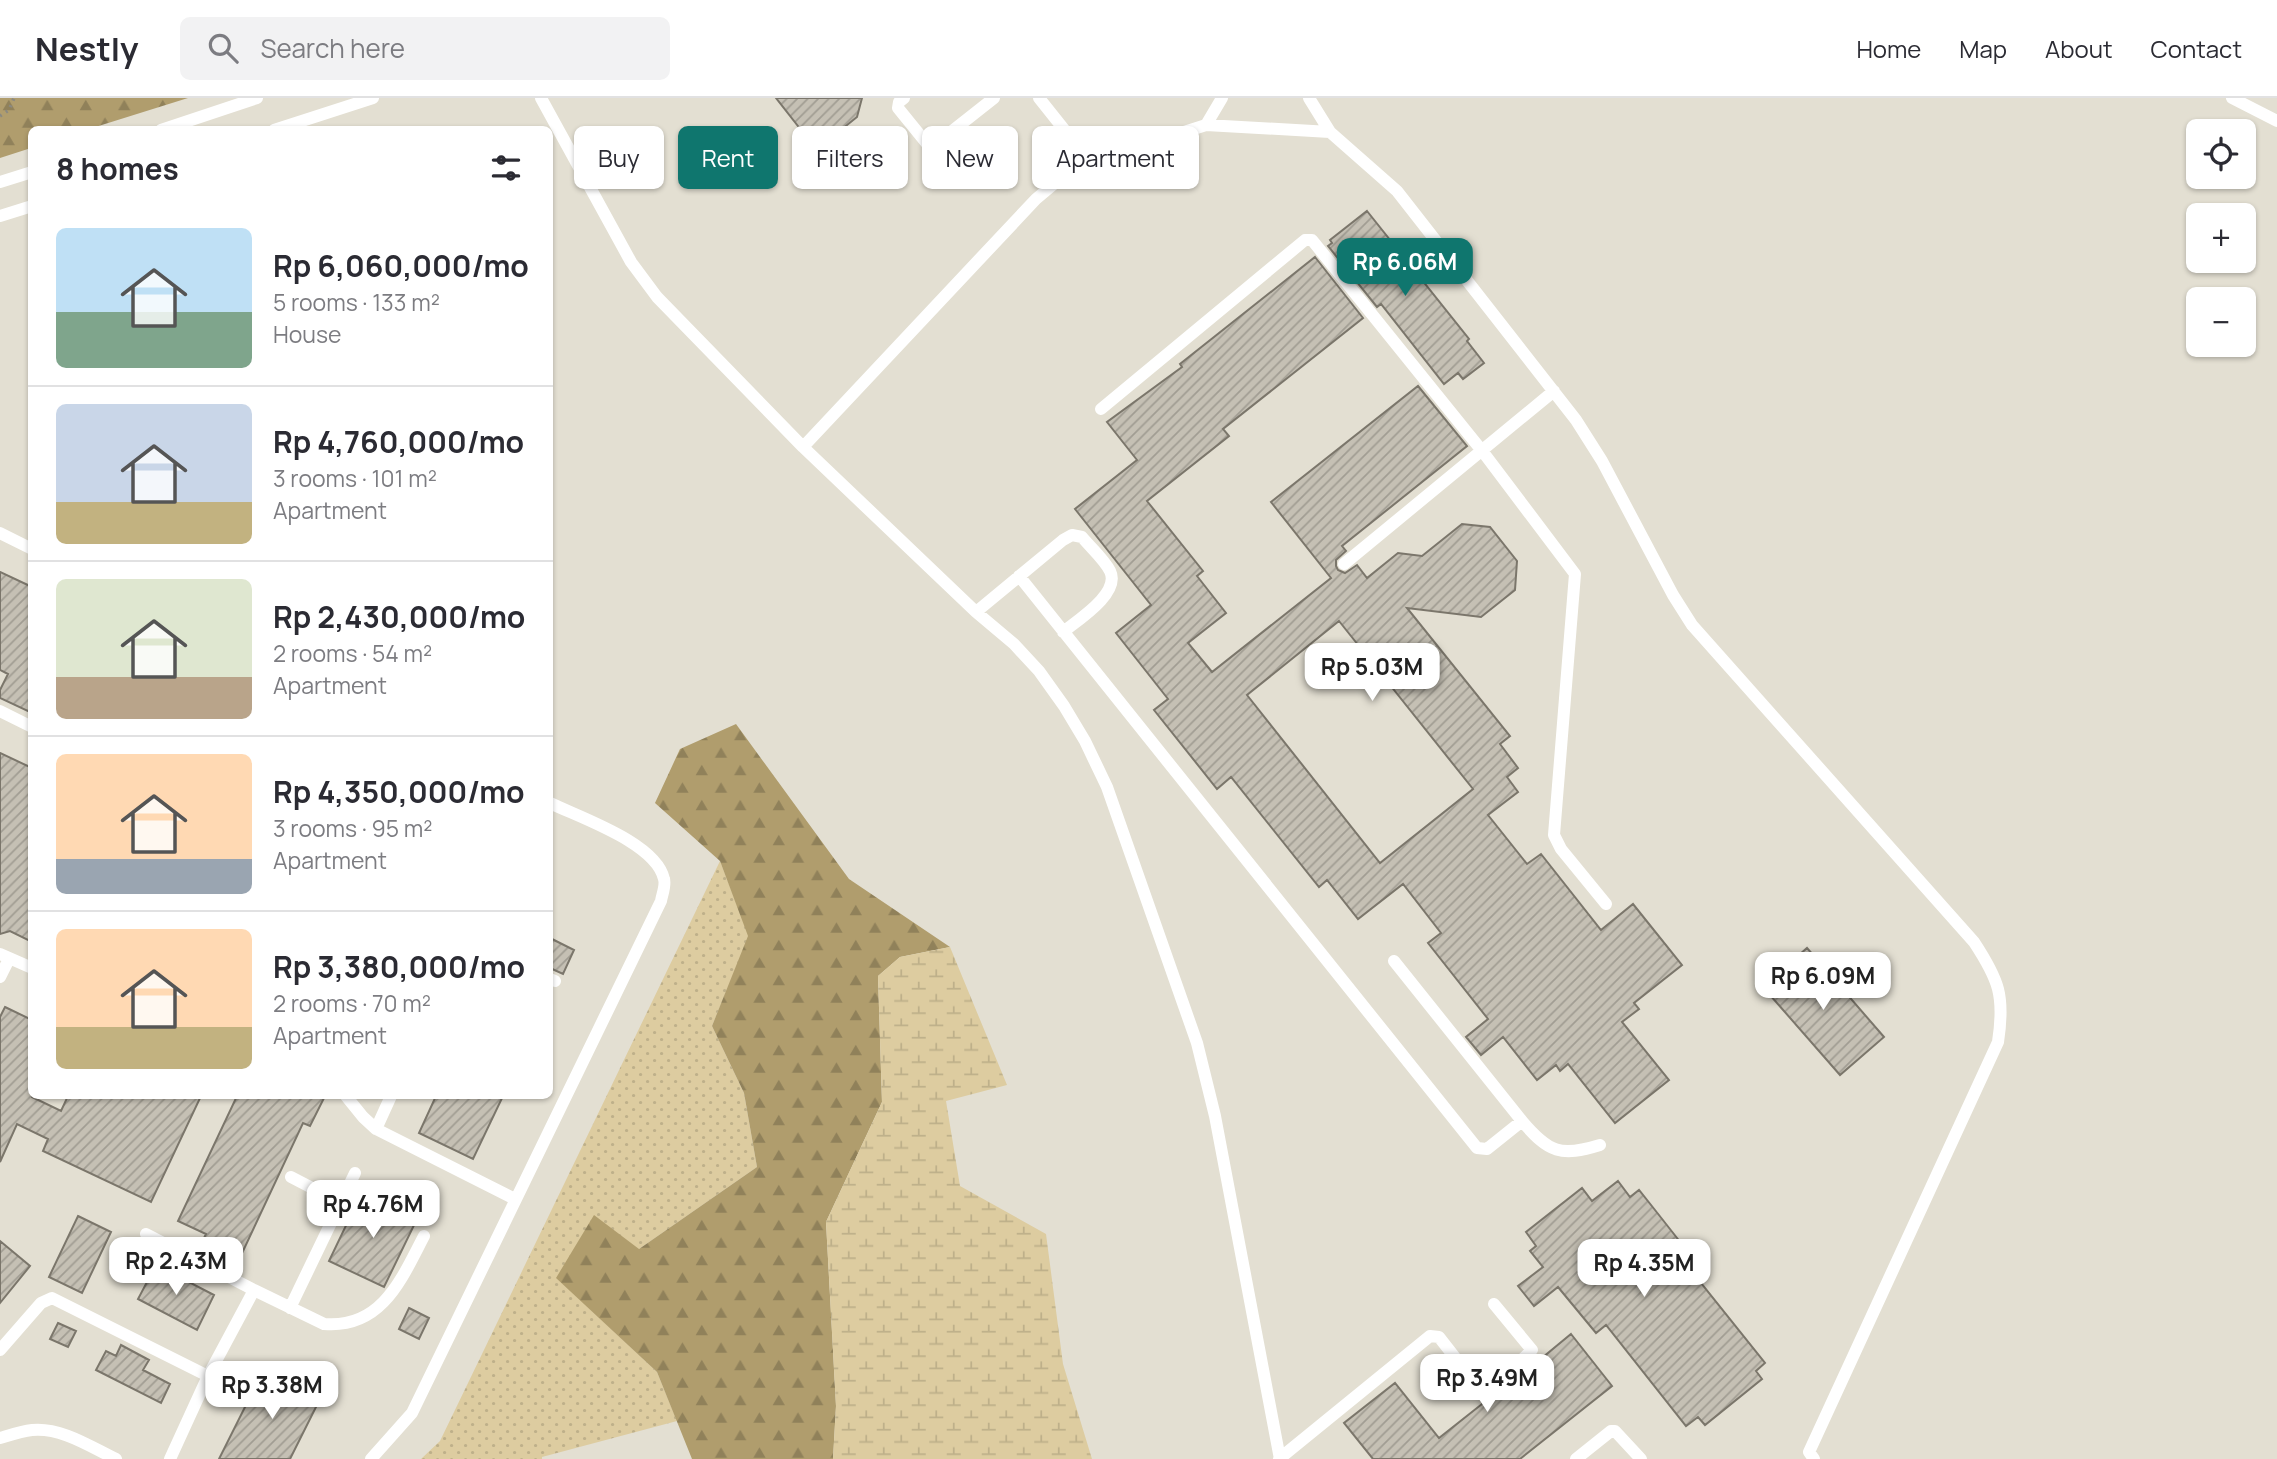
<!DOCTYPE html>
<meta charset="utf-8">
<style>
body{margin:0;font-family:Manrope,sans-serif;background:#f2f2f3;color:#2b2b33;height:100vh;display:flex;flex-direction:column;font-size:26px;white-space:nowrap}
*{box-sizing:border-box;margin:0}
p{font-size:23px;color:#7c7c81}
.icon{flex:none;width:38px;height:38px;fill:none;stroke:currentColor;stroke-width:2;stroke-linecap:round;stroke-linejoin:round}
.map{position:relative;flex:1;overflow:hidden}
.sheet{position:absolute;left:28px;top:28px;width:525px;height:973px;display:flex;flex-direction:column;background:#fff;border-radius:10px;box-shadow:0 2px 5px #0004}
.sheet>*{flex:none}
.guide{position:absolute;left:574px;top:28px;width:665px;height:63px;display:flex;gap:14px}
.fabs{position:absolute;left:2186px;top:21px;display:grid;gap:14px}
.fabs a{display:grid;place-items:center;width:70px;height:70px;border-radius:10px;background:#fff;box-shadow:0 2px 5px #0004;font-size:35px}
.price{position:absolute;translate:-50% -60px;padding:0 16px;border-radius:14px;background:#fff;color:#222;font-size:23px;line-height:46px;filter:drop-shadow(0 2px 4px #0008)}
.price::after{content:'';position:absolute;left:50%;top:42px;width:21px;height:16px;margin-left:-10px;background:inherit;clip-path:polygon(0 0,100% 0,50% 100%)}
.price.current{background:#0f766e;color:#fff}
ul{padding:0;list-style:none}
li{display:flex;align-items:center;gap:21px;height:175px;padding:0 28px}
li+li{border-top:2px solid #e1e1e2}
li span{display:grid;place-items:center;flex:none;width:196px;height:140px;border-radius:10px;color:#555}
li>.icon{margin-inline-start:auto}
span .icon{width:84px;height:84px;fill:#fffc;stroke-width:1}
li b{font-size:30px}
h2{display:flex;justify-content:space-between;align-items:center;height:84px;padding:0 28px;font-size:30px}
.chip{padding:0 24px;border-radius:10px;background:#fff;box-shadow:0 2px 5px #0004;font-size:24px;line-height:63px}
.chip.current{background:#0f766e;color:#fff}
header{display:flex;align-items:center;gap:42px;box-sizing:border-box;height:98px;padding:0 35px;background:#fff;border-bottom:2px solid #e1e1e2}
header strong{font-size:33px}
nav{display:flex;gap:38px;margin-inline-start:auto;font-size:24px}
.search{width:490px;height:63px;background:#f2f2f3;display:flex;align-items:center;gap:18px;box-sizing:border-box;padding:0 24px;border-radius:10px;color:#7c7c81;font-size:26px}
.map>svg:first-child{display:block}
.green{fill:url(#green-dots)}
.forest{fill:url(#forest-firs)}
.wetland{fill:url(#wetland-marsh)}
.building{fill:url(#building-hatch);stroke:#7b766b;stroke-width:2;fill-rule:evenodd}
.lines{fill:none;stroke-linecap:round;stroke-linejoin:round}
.path{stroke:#8b8980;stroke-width:3.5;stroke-dasharray:2 5;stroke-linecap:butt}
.lane{stroke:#fff;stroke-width:12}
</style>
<header>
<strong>Nestly</strong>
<div class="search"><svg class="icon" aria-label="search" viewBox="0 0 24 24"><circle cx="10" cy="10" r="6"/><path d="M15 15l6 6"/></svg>Search here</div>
<nav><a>Home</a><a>Map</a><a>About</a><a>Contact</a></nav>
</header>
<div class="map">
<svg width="2277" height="1361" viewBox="0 0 2277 1361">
<defs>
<pattern id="green-dots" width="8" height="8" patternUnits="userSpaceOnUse" patternTransform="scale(1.75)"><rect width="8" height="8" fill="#ddcca0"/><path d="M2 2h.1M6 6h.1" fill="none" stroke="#beb08a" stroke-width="1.8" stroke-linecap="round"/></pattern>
<pattern id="forest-firs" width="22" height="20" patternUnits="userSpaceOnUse" patternTransform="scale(1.75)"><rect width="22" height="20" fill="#b09d6d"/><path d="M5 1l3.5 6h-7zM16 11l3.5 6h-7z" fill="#90815a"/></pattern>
<pattern id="wetland-marsh" width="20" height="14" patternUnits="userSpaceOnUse" patternTransform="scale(1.75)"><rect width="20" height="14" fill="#ddcca0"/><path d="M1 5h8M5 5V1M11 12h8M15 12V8" fill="none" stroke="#beb08a"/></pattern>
<pattern id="building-hatch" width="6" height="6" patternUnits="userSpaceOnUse" patternTransform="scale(1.75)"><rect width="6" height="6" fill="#c5c0b4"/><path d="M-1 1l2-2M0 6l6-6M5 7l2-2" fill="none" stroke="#a19d93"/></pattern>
</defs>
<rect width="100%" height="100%" fill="#e3dfd2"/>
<!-- green -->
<path class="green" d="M720 763 749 838 712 928 744 995 757 1069 639 1151 557 1180 657 1274 677 1323 542 1359V1361H421L440 1343Z"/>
<!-- forest -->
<path class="forest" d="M0 0H188L89 31 32 32 31 50 0 60Z
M736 626 849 781 950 849 900 859 878 878 882 1004 826 1124 836 1308 833 1361H692L657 1274 556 1180 594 1117 639 1151 757 1069 744 995 712 928 748 838 720 763 655 705 680 651Z"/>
<!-- wetland -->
<path class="wetland" d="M950 849 1007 987 946 1003 960 1088 1046 1136 1063 1266 1092 1361H833L836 1308 826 1124 882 1004 878 878 900 859Z"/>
<!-- building -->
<path class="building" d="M776 0H862L857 19 826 44 812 46Z
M1367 113 1469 241 1467 243 1484 265 1463 281 1458 275 1444 286 1381 206 1377 209 1328 148 1332 145 1330 142Z
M1315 159 1363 220 1223 331 1229 338 1147 403 1203 473 1197 478 1226 515 1188 545 1212 574 1331 480 1271 404 1418 288 1467 348 1342 448 1346 453 1336 462V468L1338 472 1345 475 1357 467 1367 480 1398 455 1422 458 1462 426 1490 429 1517 463 1515 492 1481 519 1407 510 1510 638 1500 646 1518 670 1507 679 1518 694 1488 717 1527 766 1541 756 1601 832 1633 806 1682 867 1634 905 1639 911 1622 924 1669 982 1615 1025 1568 966 1560 973 1556 967 1537 982 1503 939 1481 957 1466 939 1488 921 1428 845 1441 835 1403 786 1358 821 1327 782 1319 789 1231 679 1217 691 1154 612 1168 601 1116 535 1151 507 1075 411 1137 362 1107 324 1182 269 1180 266ZM1339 523 1473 691 1380 765 1247 597Z
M0 474 32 489V615L0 600V592L8 576 0 572Z
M0 655 32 670V844L10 833 0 836Z
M550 840 574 852 563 876 550 870Z
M1807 850 1884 939 1840 977 1763 889Z
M5 909 32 922V999L61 1013 68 998H201L151 1104 43 1053 48 1041 17 1026 0 1064V919Z
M237 998H325L310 1028 303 1025 237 1166 200 1148 206 1136 178 1123Z
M436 998H503L473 1061 419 1035Z
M1618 1083 1630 1099 1639 1092 1655 1112 1692 1159 1685 1165 1765 1265 1756 1273 1762 1281 1705 1327 1698 1319 1686 1328 1606 1227 1596 1235 1558 1189 1534 1208 1518 1188 1543 1169 1530 1153 1536 1148 1526 1134 1582 1090 1592 1103Z
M362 1094 417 1121 384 1189 329 1163Z
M78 1118 111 1134 82 1195 49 1179Z
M0 1143 30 1168 0 1205Z
M156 1167 214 1197 197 1232 138 1201Z
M409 1210 429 1220 419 1241 399 1231Z
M58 1225 76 1233 68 1249 50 1241Z
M1571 1236 1612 1288 1520 1361H1373L1344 1325 1395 1285 1439 1340 1487 1302 1497 1297Z
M121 1247 149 1262 143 1272 170 1286 161 1305 96 1272 106 1253 116 1258Z
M264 1271 321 1299 290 1361H219Z"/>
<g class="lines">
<!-- path -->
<path class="path" d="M0 18 9 12 14 0"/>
<!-- lane -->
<path class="lane" d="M541 0 631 164 657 199 803 349 976 514 1014 546 1039 573 1064 608 1085 643 1107 689 1197 945 1215 1018 1280 1361
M904 0 899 4 898 10 928 47 937 45 994 0
M1039 0 1090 64
M1309 0 1330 34 1397 93 1576 322 1602 363 1673 497 1692 527 1974 844C1999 882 2005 898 1998 944L1809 1354 1814 1361
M2232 0 2277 23
M1206 27 1222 0
M161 32 257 0
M274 32 373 0
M0 84 32 74
M0 118 32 108
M1101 311 1305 142H1312L1483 354 1575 476 1554 737 1561 751 1606 806
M803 349 1036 101 1061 80 1090 64 1206 27 1330 34
M0 435 32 451
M1344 466 1554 293
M1019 478 1477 1050 1487 1051 1522 1023C1549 1055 1561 1059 1600 1047
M976 514 1063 442 1072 437 1082 439C1091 450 1104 461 1110 473 1121 495 1078 522 1063 534
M0 613 32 629
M0 856 32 870
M1394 863 1522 1023
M0 879 9 861
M550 881 555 883
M346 998 363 1019 376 1031
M391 998 376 1031 515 1101
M291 1079 341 1105
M146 1136 254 1192
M290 1210 355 1075
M0 1252 41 1205 52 1200 208 1278
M0 1340C10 1337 22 1333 32 1332 61 1329 91 1349 116 1361
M170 1361 208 1278 254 1192 324 1226C382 1231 402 1180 424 1138
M371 1361 412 1315 661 803C662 797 666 787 664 781 656 745 581 720 550 705
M1279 1361 1430 1238 1439 1239 1478 1289 1484 1294 1491 1291 1532 1252 1494 1206
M1576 1361 1611 1333H1615L1641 1361"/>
</g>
</svg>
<div class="fabs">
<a><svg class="icon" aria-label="locate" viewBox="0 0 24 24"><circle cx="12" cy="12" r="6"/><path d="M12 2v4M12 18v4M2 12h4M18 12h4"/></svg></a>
<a>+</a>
<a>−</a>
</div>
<b class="price current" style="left:1405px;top:200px">Rp 6.06M</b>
<b class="price" style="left:1372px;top:605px">Rp 5.03M</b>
<b class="price" style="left:1823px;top:914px">Rp 6.09M</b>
<b class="price" style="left:373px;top:1142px">Rp 4.76M</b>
<b class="price" style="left:176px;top:1199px">Rp 2.43M</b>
<b class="price" style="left:1644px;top:1201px">Rp 4.35M</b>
<b class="price" style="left:1487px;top:1316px">Rp 3.49M</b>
<b class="price" style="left:272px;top:1323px">Rp 3.38M</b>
<div class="guide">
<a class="chip">Buy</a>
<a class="chip current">Rent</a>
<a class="chip">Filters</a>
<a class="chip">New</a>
<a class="chip">Apartment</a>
</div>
<section class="sheet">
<h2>8 homes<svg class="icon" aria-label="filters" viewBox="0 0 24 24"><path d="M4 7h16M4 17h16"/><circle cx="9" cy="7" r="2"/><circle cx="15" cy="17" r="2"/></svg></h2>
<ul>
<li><span style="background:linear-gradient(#bfe0f5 60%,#7fa58c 0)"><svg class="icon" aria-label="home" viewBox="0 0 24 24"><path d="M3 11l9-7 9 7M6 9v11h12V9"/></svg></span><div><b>Rp 6,060,000/mo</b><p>5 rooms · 133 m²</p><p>House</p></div></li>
<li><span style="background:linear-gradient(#c9d6e8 70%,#c2b280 0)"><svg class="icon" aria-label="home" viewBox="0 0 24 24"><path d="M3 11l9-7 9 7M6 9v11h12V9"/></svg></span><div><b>Rp 4,760,000/mo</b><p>3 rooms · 101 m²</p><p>Apartment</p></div></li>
<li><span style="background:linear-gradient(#dfe7d0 70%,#b9a48a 0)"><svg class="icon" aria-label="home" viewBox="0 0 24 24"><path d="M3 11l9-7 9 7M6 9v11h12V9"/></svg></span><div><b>Rp 2,430,000/mo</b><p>2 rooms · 54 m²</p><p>Apartment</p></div></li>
<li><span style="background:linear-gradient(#ffd9b3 75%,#9aa5b1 0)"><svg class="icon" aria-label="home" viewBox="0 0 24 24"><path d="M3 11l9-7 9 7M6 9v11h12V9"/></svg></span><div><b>Rp 4,350,000/mo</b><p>3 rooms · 95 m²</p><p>Apartment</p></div></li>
<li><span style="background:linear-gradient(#ffd9b3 70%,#c2b280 0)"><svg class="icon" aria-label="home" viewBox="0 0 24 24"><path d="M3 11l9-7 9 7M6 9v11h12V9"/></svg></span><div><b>Rp 3,380,000/mo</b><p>2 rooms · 70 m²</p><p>Apartment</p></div></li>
</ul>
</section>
</div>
